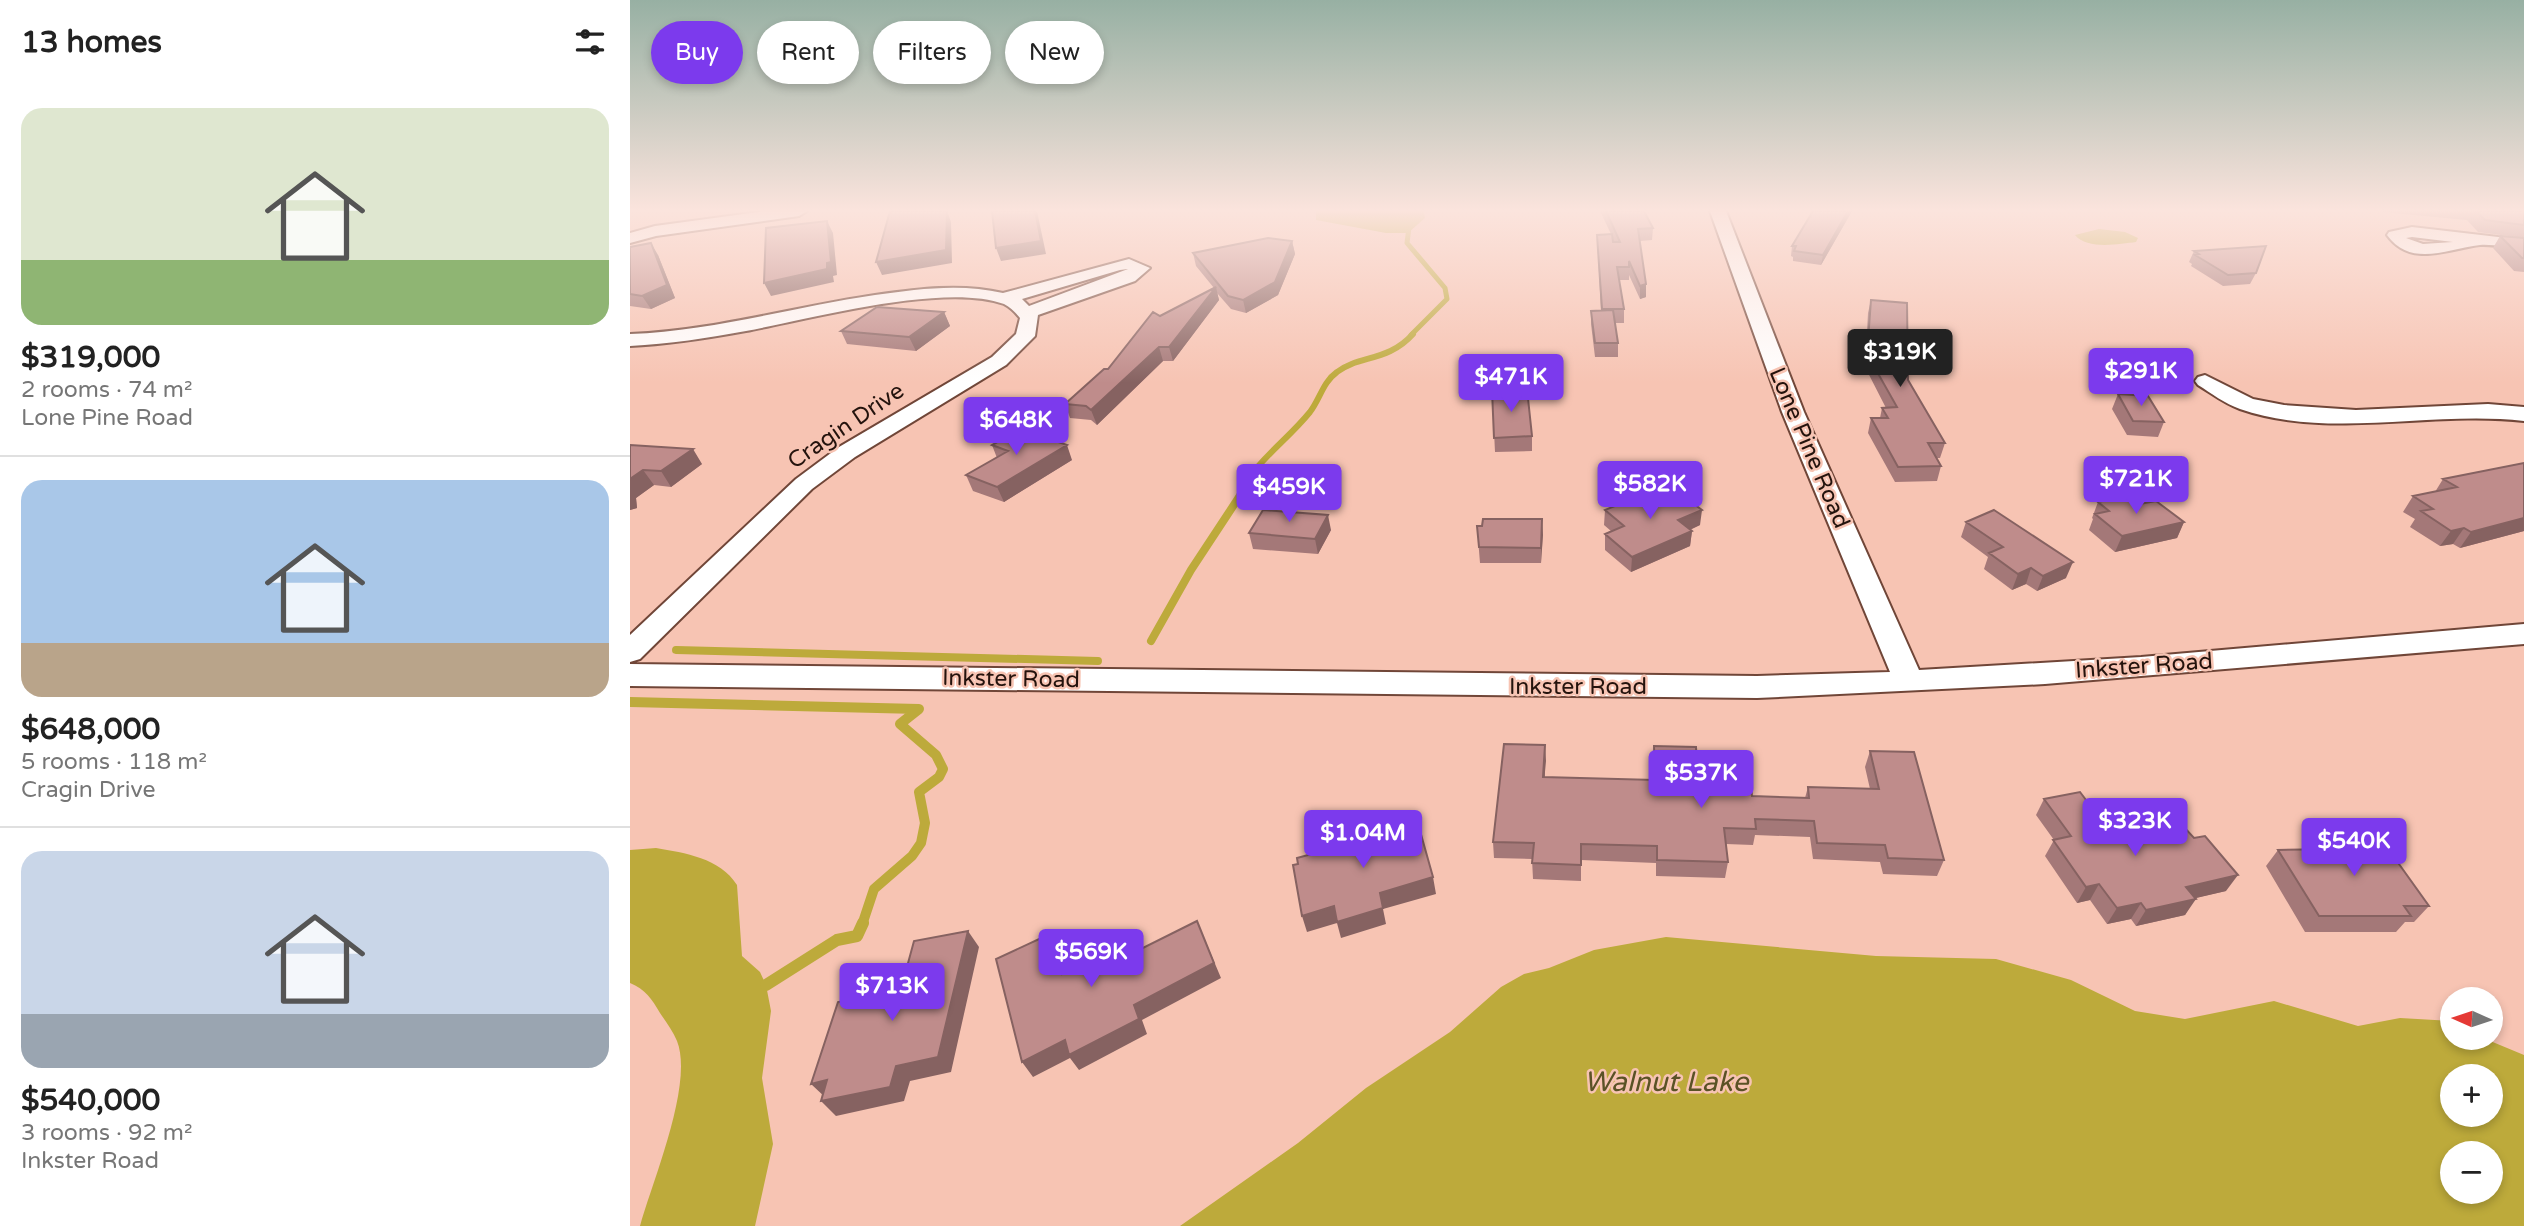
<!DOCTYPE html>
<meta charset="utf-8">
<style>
body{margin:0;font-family:"Varela Round",sans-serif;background:#f6f6f6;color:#222;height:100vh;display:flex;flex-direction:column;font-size:26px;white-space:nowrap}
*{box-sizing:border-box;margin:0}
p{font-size:23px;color:#767676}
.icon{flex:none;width:38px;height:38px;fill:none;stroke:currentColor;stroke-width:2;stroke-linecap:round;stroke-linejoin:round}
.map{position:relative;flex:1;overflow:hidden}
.sheet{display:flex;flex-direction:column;background:#fff;width:630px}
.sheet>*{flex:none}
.banner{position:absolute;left:21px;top:21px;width:665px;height:63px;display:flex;gap:14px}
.needle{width:46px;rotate:273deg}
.tools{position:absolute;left:1810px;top:987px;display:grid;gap:14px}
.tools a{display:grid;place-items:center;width:63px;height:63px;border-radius:50%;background:#fff;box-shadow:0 4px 10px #0003;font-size:35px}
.price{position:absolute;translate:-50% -60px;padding:0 16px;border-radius:7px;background:#7c3aed;color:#fff;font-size:23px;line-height:46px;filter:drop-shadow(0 2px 4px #0008)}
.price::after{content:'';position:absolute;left:50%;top:42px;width:21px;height:16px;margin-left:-10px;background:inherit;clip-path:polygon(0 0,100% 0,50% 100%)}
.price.on{background:#222;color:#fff}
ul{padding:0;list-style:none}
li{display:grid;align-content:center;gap:14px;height:371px;padding:0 21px}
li+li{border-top:2px solid #e0e0e0}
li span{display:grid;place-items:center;height:217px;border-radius:21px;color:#555}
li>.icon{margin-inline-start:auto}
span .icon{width:126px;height:126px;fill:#fffc;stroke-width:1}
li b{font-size:30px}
h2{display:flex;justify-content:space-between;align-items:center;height:84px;padding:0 21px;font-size:30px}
.chip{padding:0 24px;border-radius:32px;background:#fff;box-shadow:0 4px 10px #0003;font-size:24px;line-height:63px}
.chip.on{background:#7c3aed;color:#fff}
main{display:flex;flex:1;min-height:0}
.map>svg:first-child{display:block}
.water{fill:#bdaa3b;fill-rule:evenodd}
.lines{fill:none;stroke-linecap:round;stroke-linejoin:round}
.stream-far4{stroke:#bdaa3b;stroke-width:5}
.stream-far3{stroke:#bdaa3b;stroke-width:6}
.stream-far2{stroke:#bdaa3b;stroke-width:8}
.stream-far1{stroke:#bdaa3b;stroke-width:10}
.stream{stroke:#bdaa3b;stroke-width:12}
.minor-casing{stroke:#704638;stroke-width:4}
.minor{fill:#fff;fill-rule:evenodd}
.wall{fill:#a47878}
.shaded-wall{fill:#866261}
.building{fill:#bf8c8b;stroke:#866261;stroke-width:2}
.labels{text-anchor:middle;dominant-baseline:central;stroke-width:5;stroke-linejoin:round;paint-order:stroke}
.street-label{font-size:23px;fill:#24130d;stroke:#f7c4b3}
.near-water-label{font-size:28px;font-style:italic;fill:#5a5225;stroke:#f7c4b3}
</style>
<main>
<section class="sheet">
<h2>13 homes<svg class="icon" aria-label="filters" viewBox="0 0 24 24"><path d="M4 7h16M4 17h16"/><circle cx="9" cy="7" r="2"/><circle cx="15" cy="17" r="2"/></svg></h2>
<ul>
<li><span style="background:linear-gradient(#dfe7d0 70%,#8fb573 0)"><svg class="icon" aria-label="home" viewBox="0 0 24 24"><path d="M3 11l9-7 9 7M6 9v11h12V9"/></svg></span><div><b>$319,000</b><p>2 rooms · 74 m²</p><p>Lone Pine Road</p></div></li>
<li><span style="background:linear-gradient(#a9c7e8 75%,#b9a48a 0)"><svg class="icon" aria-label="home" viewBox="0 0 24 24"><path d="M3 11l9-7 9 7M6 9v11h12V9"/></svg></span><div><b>$648,000</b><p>5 rooms · 118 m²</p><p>Cragin Drive</p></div></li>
<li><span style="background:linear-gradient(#c9d6e8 75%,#9aa5b1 0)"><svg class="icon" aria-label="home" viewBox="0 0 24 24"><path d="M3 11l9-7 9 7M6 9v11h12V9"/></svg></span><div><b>$540,000</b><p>3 rooms · 92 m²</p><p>Inkster Road</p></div></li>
</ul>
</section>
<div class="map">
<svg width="1894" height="1226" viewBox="0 0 1894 1226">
<rect width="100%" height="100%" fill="#f7c4b3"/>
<!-- water -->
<path class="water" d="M686 211H794L795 218 778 233H756L686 220Z
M1469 229 1495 232 1508 238 1506 242C1489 244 1457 250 1445 235Z
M26 848C55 853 90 858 107 885L112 956 130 972 136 985 141 1011 132 1078 143 1144 125 1226H10C22 1182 64 1084 47 1041 43 1031 36 1022 30 1013 22 999 15 989 0 983V850Z
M1036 937 1246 956 1366 959 1441 980 1505 1011 1555 1019 1644 1001 1728 1026 1770 1018 1822 1021V1038H1853L1894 1055V1226H550L668 1143 736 1088 820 1032 871 987 894 974 919 968 964 950ZM1860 1076V1115H1822V1076ZM1860 1153V1192H1822V1153Z"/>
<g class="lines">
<!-- stream-far4 -->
<path class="stream-far4" d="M781 211 777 243 815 288 817 299 781 335"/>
<!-- stream-far3 -->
<path class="stream-far3" d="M615 490 614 484C633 456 659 438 680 412 690 399 693 382 707 372 729 355 758 362 783 334"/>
<!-- stream-far2 -->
<path class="stream-far2" d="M521 641 561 570 615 488
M46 650 468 661"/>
<!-- stream-far1 -->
<path class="stream-far1" d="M0 702 289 709 270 724 306 755 313 769 309 777 289 792 295 823 291 843 282 856 244 889 232 925"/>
<!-- stream -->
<path class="stream" d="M136 985 207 940 227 936 233 923"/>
<!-- minor casing -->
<g class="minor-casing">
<path id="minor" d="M136 211H177L169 216 26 236 0 243V233L25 226Z
M1080 211H1096L1174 412 1289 670 1511 657 1894 624V644L1415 684 1127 698 0 686V664L1127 676 1260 672 1152 412Z
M1782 227 1894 240V250C1880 248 1863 244 1850 245 1817 249 1781 268 1757 235L1759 232ZM1782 237 1823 242 1793 244 1776 238Z
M499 259 520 268 505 281 408 315 405 336 376 365 225 457 182 489 10 659 0 662V635L166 479 209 447 362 357 386 334 390 318C386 313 380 307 374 304 315 282 180 319 116 331 78 338 39 344 0 346V334C83 331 163 307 245 295 287 289 331 283 373 293ZM498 269 399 306 392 299 490 270Z
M1575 375 1623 399 1654 405 1726 410 1858 404 1894 407V421C1802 410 1699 440 1610 409 1595 404 1581 393 1568 385L1565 381 1568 377Z"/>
</g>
<!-- minor -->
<use href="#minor" class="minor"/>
</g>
<!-- wall -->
<path class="wall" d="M970 211H1014L1023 228 1022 240 1010 241 1016 297 1010 299 999 275V280H989L994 309V323H985L988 343V357H965L961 324V311H971L967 235 981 234Z
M1222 211 1191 265 1163 261V257L1161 256 1162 246Z
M1751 211H1894V238L1848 232 1837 220 1752 212Z
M1870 236 1894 238V272L1884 271 1863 248Z
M662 241 665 254 648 295 616 313 601 309 587 293 589 300 543 361H533L467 425 461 420 440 418 435 404 478 369 530 316 584 288 566 266 563 253Z
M0 247 28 255 45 298 21 309 0 306Z
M1564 251 1626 273 1620 284 1593 286 1561 266 1562 264 1559 262Z
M1241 300 1278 380 1315 443 1310 458H1306L1311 466 1307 481 1265 482 1238 433 1241 418H1250L1252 408H1256L1235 367 1238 313Z
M314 312 320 326 286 351 217 344 211 331Z
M862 390 902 436V451L865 452Z
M1488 394 1534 422 1528 437 1497 435 1482 409Z
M0 445 72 464 41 487 24 485 6 498 7 508 0 510Z
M362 445 442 460 374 502 343 491 336 475 367 458Z
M1894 463V531L1830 548 1823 544 1810 546 1780 527 1785 519 1773 512 1783 496 1805 492 1813 479Z
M1468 502 1510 504 1554 522 1547 538 1485 552 1459 530 1463 519 1462 518Z
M975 510 1070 525 1060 530 1062 531 1060 546 1001 572 975 550V534L981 531 974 525Z
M912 519 911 563H850L847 526Z
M1336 522 1436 578 1407 591 1396 584 1382 590 1354 569 1358 557 1331 537Z
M701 530 688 554 623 549 619 533Z
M915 745V777L1023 780 1024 746 1068 783 1122 796 1175 798 1178 787 1240 789 1235 767 1240 751 1314 860 1307 876 1253 874 1250 862 1183 859 1180 837 1125 835 1123 845 1096 844 1098 862 1095 878 1026 876V863L951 860V881L903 879 902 859 864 858 863 842Z
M1414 799 1487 841 1596 891 1565 898 1555 915 1506 926 1501 919 1477 924 1460 900 1447 903 1415 856 1424 840 1406 815Z
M1696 832 1799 906 1784 922H1775L1766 932H1675L1636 866 1648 850 1684 849 1683 848Z"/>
<!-- shaded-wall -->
<path class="shaded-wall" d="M317 211 321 222 322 263 252 275 246 262Z
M405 211H407L416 254 371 261 366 248Z
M1218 211H1222L1191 265 1193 255Z
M197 221 203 233 207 275 203 276 204 282 141 296 134 283 197 263Z
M662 241 665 254 648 295 616 313 613 300Z
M21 243 28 255 45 298 21 309 12 296Z
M1016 284V297L1010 299V286Z
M586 287 589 300 543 361 539 347Z
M314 312 320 326 286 351 279 337Z
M529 347 533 361 467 425 461 410Z
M437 445 442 460 374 502 367 487Z
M63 449 72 464 41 487 31 471Z
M13 470 24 485 6 498 7 508 0 510V479Z
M1072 510 1070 525 1046 536 1048 520Z
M698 515 701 530 688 554 685 539Z
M1894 518V531L1830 548 1841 532Z
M912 519 913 535 911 563V548Z
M1554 522 1547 538 1485 552 1492 536Z
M1834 528 1823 544 1810 546 1821 531Z
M1062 531 1060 546 1001 572 1002 557Z
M1443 562 1436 578 1407 591 1413 576Z
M1401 568 1396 584 1382 590 1388 574Z
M915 745 916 761 913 793V777Z
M1608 875 1596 891 1545 903 1556 887Z
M803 877 806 894 753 909 756 924 711 938 707 923 677 932 672 916Z
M1469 884 1460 900 1447 903 1456 887Z
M1566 899 1555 915 1506 926 1516 910Z
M1511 903 1501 919 1477 924 1487 908Z
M567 921 591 978 512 1020 517 1034 449 1070 440 1058 403 1077 392 1062 504 1005Z
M338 931 349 947 321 1072 280 1081 274 1101 206 1116 191 1101Z
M420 934 429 950 442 989 432 974Z
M197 1080V1099L181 1084Z"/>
<!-- building -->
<path class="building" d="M260 211H317L316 250 246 262Z
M362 211H405L411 241 366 248Z
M976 211H1014L1023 228 1008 229 1016 284 1010 286 999 261V267H987L994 309H972L967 235 982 234 983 242H990Z
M1183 211H1218L1193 255 1164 251 1166 246H1162Z
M1846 211H1894V225L1855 220Z
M197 221 201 262 197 263V269L134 283 136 228Z
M1870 236 1894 238V258H1892Z
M638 238 662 241 645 282 613 300 598 296 563 253Z
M21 243 37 285 12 296 0 294V247Z
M1636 246 1626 273 1598 275 1565 255 1569 254 1564 251Z
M586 287 539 347H529L461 410 456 406 435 404 474 369H478L523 312 530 316Z
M1241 300 1277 303 1278 380 1315 443H1298L1311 466 1268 467 1241 418H1258L1252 408 1267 407 1237 354Z
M247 307 314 312 279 337 211 331Z
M983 310 988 343H965L961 311Z
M897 389 902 436 864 438 862 390Z
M1488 394 1518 396 1534 422 1503 421Z
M391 429 437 445 367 487 336 475 378 451 362 445Z
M0 445 63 449 31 471 13 470 0 479Z
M1894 463V518L1841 532 1834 528 1821 531 1791 511 1803 509 1783 496 1827 487 1813 479Z
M1024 490 1031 495 1045 490 1072 510 1048 520 1062 531 1002 557 975 534 994 526 975 510Z
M1499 495 1510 504 1526 501 1554 522 1492 536 1465 514 1479 511 1468 502Z
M633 510 698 515 685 539 619 533Z
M1364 510 1443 562 1413 576 1401 568 1388 574 1359 553 1373 547 1336 522Z
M853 519H912L911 548 849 547 847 526H852Z
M874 744 915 745 913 777 1025 780 1024 746 1066 747 1068 783 1121 785 1122 796 1179 798 1178 787 1249 789 1240 751 1284 752 1314 860 1258 858 1255 845 1187 843 1184 821 1125 819 1126 829 1094 828 1098 862 1027 860V846L951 844V865L902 863 904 843 863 842Z
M1450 792 1487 841 1554 827 1564 838 1575 836 1608 875 1556 887 1566 899 1516 910 1511 903 1487 908 1469 884 1456 887 1423 840 1441 836 1414 799Z
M785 813 803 877 750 893 753 908 707 922 704 906 672 916 663 865 668 864 667 858 741 838 738 826Z
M1696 832H1746L1799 906H1774L1781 916H1689L1648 850 1708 849Z
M567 921 584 963 504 1005 509 1019 439 1055 435 1040 392 1062 366 959 420 934 432 974 486 947 491 959Z
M338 931 308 1057 266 1066 260 1087 191 1101 197 1080 181 1084 208 1002 271 989 284 941Z"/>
<!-- sky -->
<linearGradient id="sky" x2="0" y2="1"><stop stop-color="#97b0a3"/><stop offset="0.55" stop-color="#fbe4dd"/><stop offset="1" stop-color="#fbe4dd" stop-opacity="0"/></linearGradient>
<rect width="1894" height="383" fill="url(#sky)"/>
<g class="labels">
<!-- street labels -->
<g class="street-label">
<text transform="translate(216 426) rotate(-34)">Cragin Drive</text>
<text transform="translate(1179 448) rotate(67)">Lone Pine Road</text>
<text transform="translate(1514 666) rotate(-4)">Inkster Road</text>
<text transform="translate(381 679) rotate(1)">Inkster Road</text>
<text x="948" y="687">Inkster Road</text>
</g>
<!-- near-water labels -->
<g class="near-water-label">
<text x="1036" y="1082">Walnut Lake</text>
</g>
</g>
</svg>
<div class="tools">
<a><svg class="needle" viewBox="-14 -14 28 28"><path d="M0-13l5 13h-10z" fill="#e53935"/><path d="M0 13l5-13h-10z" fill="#767676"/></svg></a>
<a>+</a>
<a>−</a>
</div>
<b class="price on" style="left:1270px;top:389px">$319K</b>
<b class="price" style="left:1511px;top:408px">$291K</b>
<b class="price" style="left:881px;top:414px">$471K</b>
<b class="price" style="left:386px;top:457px">$648K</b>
<b class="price" style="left:1506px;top:516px">$721K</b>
<b class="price" style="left:1020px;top:521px">$582K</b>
<b class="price" style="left:659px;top:524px">$459K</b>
<b class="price" style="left:1071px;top:810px">$537K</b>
<b class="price" style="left:1505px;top:858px">$323K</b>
<b class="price" style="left:733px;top:870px">$1.04M</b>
<b class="price" style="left:1724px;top:878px">$540K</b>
<b class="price" style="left:461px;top:989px">$569K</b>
<b class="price" style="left:262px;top:1023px">$713K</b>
<div class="banner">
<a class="chip on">Buy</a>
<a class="chip">Rent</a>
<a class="chip">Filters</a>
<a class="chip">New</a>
</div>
</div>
</main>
